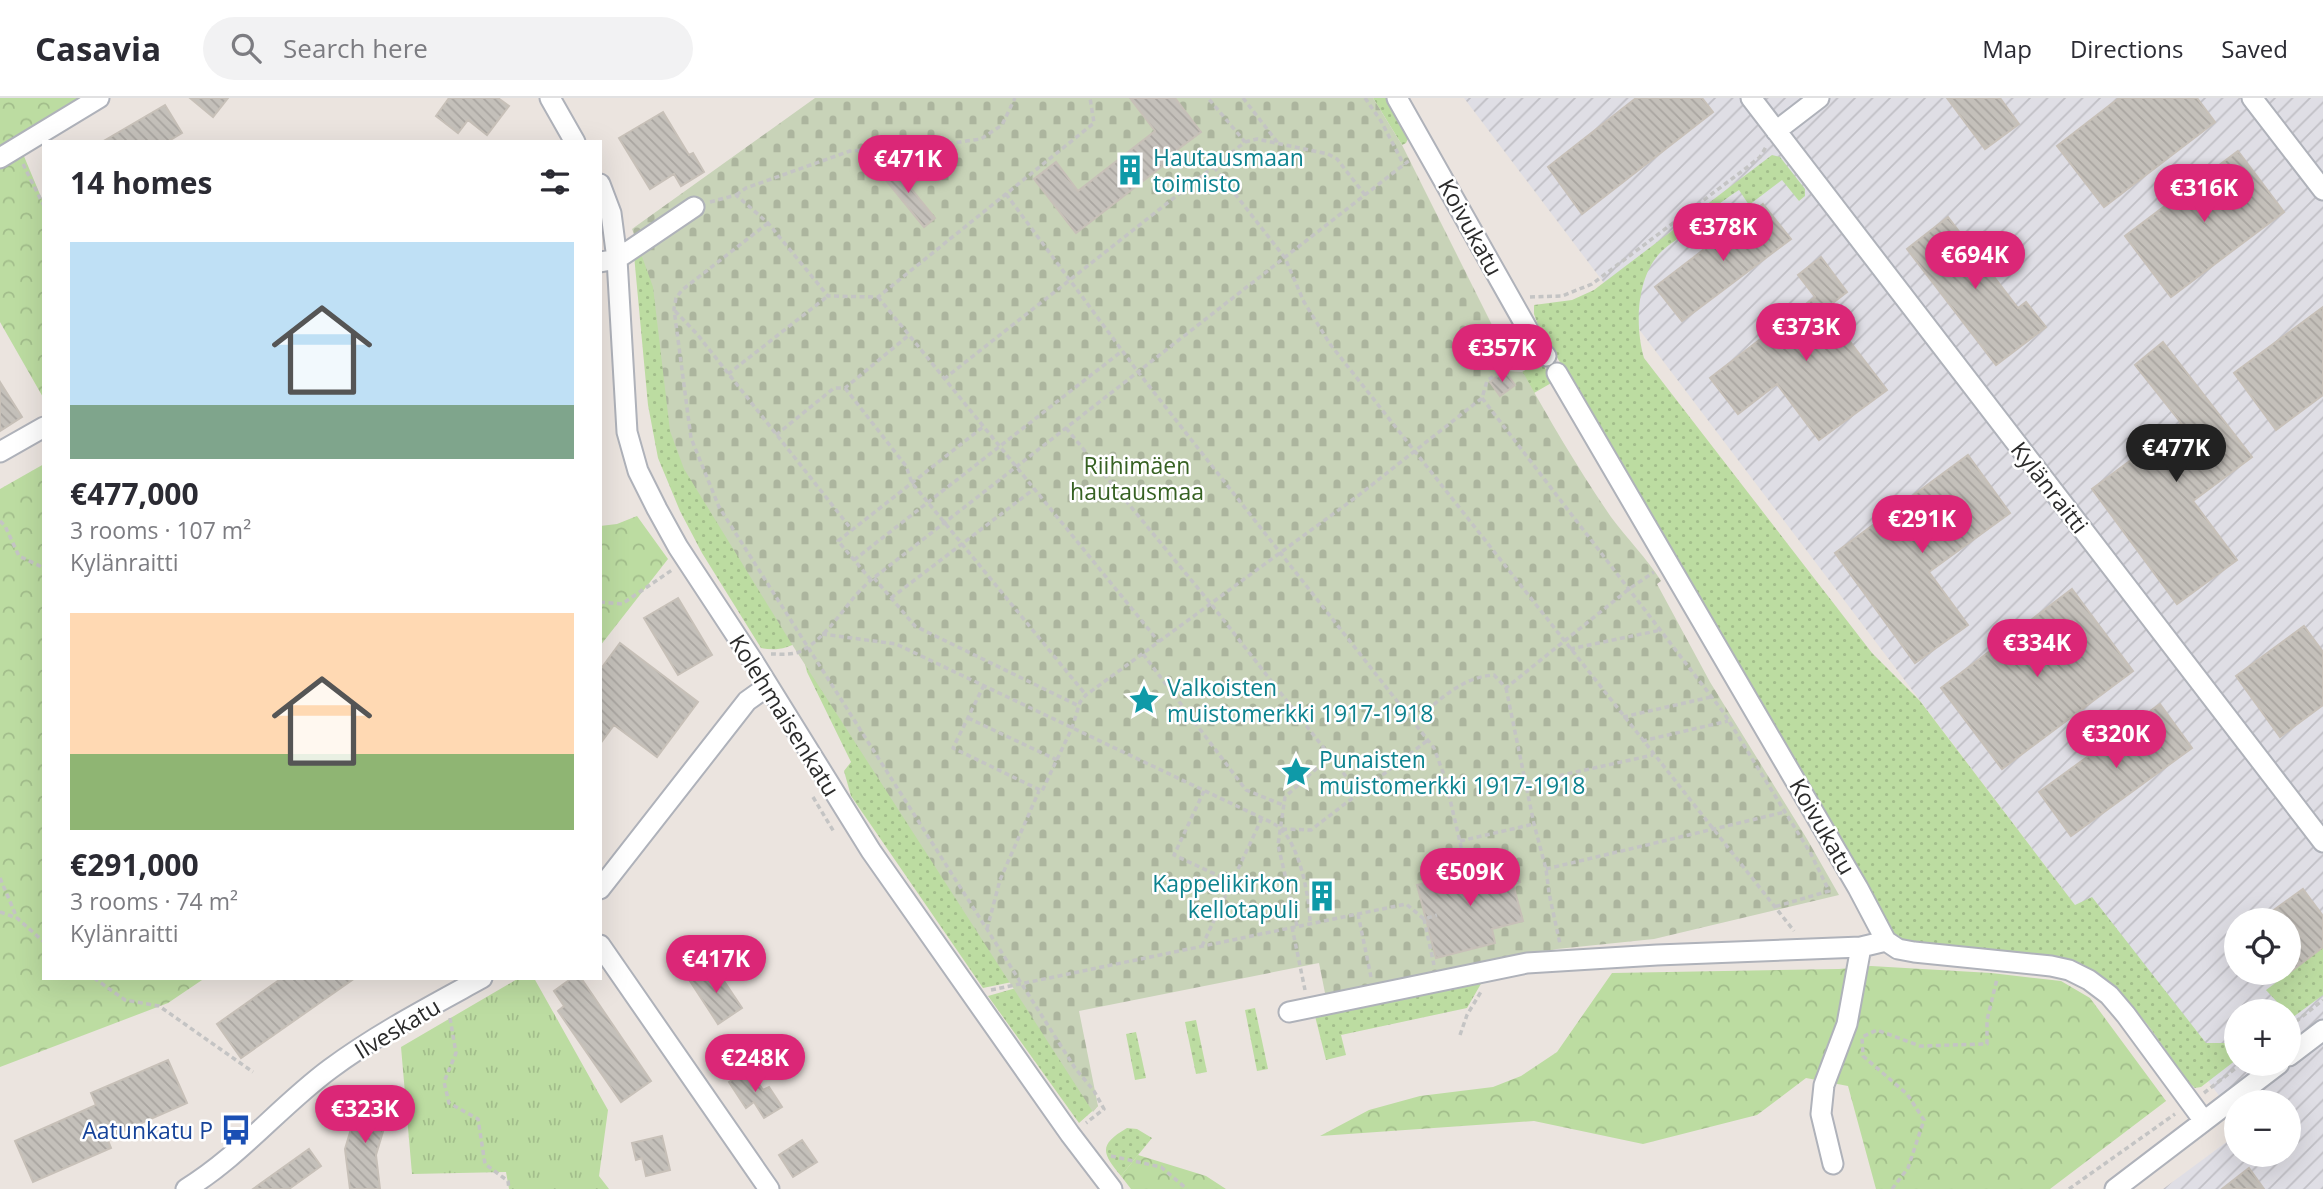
<!DOCTYPE html>
<meta charset="utf-8">
<style>
body{margin:0;font-family:"Open Sans",sans-serif;background:#f2f2f3;color:#2b2b33;height:100vh;display:flex;flex-direction:column;font-size:26px;white-space:nowrap}
*{box-sizing:border-box;margin:0}
p{font-size:23px;color:#7c7c81}
.icon{flex:none;width:38px;height:38px;fill:none;stroke:currentColor;stroke-width:2;stroke-linecap:round;stroke-linejoin:round}
.map{position:relative;flex:1;overflow:hidden}
.side{position:absolute;left:42px;top:42px;width:560px;height:840px;display:flex;flex-direction:column;background:#fff;border-radius:0px;box-shadow:0 7px 28px #0002}
.side>*{flex:none}
.tools{position:absolute;left:2224px;top:810px;display:grid;gap:14px}
.tools a{display:grid;place-items:center;width:77px;height:77px;border-radius:50%;background:#fff;box-shadow:0 7px 28px #0002;font-size:35px}
.price{position:absolute;translate:-50% -60px;padding:0 16px;border-radius:24px;background:#db2777;color:#fff;font-size:23px;line-height:46px;filter:drop-shadow(0 2px 4px #0008)}
.price::after{content:'';position:absolute;left:50%;top:42px;width:21px;height:16px;margin-left:-10px;background:inherit;clip-path:polygon(0 0,100% 0,50% 100%)}
.price.active{background:#222;color:#fff}
ul{padding:0;list-style:none}
li{display:grid;align-content:center;gap:14px;height:371px;padding:0 28px}
li span{display:grid;place-items:center;height:217px;border-radius:0px;color:#555}
li>.icon{margin-inline-start:auto}
span .icon{width:126px;height:126px;fill:#fffc;stroke-width:1}
li b{font-size:30px}
h2{display:flex;justify-content:space-between;align-items:center;height:84px;padding:0 28px;font-size:30px}
header{display:flex;align-items:center;gap:42px;box-sizing:border-box;height:98px;padding:0 35px;background:#fff;border-bottom:2px solid #e1e1e2}
header strong{font-size:33px}
nav{display:flex;gap:38px;margin-inline-start:auto;font-size:24px}
.search{width:490px;height:63px;background:#f2f2f3;display:flex;align-items:center;gap:18px;box-sizing:border-box;padding:0 24px;border-radius:38px;color:#7c7c81;font-size:26px}
.map>svg:first-child{display:block}
.industrial{fill:url(#industrial-furrows);fill-rule:evenodd}
.grass{fill:url(#grass-dots)}
.forest{fill:url(#forest-crowns)}
.cemetery{fill:url(#cemetery-stones)}
.park{fill:url(#park-tufts)}
.building{fill:url(#building-back-hatch);stroke:#c7c0b8;stroke-width:2}
.lines{fill:none;stroke-linecap:round;stroke-linejoin:round}
.minor-casing{stroke:#afb2ba;stroke-width:23}
.path{stroke:#c4c4c4;stroke-width:3.5;stroke-dasharray:5 3.5;stroke-linecap:butt}
.minor{stroke:#fff;stroke-width:19}
.labels{text-anchor:middle;dominant-baseline:central;stroke-width:5;stroke-linejoin:round;paint-order:stroke}
.culture-label{font-size:23px;fill:#0d838f;stroke:#fff;text-anchor:start}
.street-label{font-size:23px;fill:#2b2b2b;stroke:#fff}
.park-label{font-size:23px;fill:#366122;stroke:#fff}
.transit-label{font-size:23px;fill:#164399;stroke:#fff;text-anchor:end}
</style>
<header>
<strong>Casavia</strong>
<div class="search"><svg class="icon" aria-label="search" viewBox="0 0 24 24"><circle cx="10" cy="10" r="6"/><path d="M15 15l6 6"/></svg>Search here</div>
<nav><a>Map</a><a>Directions</a><a>Saved</a></nav>
</header>
<div class="map">
<svg width="2323" height="1091" viewBox="0 0 2323 1091">
<defs>
<pattern id="industrial-furrows" width="10" height="10" patternUnits="userSpaceOnUse" patternTransform="scale(1.75)"><rect width="10" height="10" fill="#dfdee5"/><path d="M-1 1l2-2M0 10L10 0M9 11l2-2" fill="none" stroke="#c0bfc5"/></pattern>
<pattern id="grass-dots" width="8" height="8" patternUnits="userSpaceOnUse" patternTransform="scale(1.75)"><rect width="8" height="8" fill="#bcdca1"/><path d="M2 2h.1M6 6h.1" fill="none" stroke="#a2bd8b" stroke-width="1.8" stroke-linecap="round"/></pattern>
<pattern id="forest-crowns" width="20" height="18" patternUnits="userSpaceOnUse" patternTransform="scale(1.75)"><rect width="20" height="18" fill="#bcdca1"/><path d="M2 6a3 3 0 1 1 6 0M12 15a3 3 0 1 1 6 0" fill="none" stroke="#a2bd8b"/></pattern>
<pattern id="cemetery-stones" width="16" height="16" patternUnits="userSpaceOnUse" patternTransform="scale(1.75)"><rect width="16" height="16" fill="#c8d3b8"/><path d="M2 7V4a2 2 0 0 1 4 0v3zM10 15v-3a2 2 0 0 1 4 0v3z" fill="#acb59e"/></pattern>
<pattern id="park-tufts" width="24" height="20" patternUnits="userSpaceOnUse" patternTransform="scale(1.75)"><rect width="24" height="20" fill="#bcdca1"/><path d="M3 7l-1-3M5 7V3M7 7l1-3M15 17l-1-3M17 17v-4M19 17l1-3" fill="none" stroke="#a2bd8b"/></pattern>
<pattern id="building-back-hatch" width="6" height="6" patternUnits="userSpaceOnUse" patternTransform="scale(1.75)"><rect width="6" height="6" fill="#c4c0ba"/><path d="M-1 5l2 2M0 0l6 6M5-1l2 2" fill="none" stroke="#a9a5a0"/></pattern>
</defs>
<rect width="100%" height="100%" fill="#ebe4df"/>
<!-- industrial -->
<path class="industrial" d="M1464 0H2323V1091H2163L2236 1037V1057H2289V1004H2236V1020ZM2236 822H2289V875H2236ZM2236 914H2289V966H2236Z"/>
<!-- grass -->
<path class="grass" d="M1373 0H1387L1409 38 1406 45 1402 47Z
M1772 57 1780 59 1805 91V98L1799 103 1782 82 1749 107 1739 92C1720 104 1705 117 1688 132 1679 141 1667 147 1659 156 1636 182 1635 229 1644 260L1872 555 1920 603 2075 807 2092 799 2206 945H2226L2236 937V962L2201 989 2195 990 2186 982C2155 937 2128 890 2077 866L1905 844 1894 838 1829 721 1538 227 1534 216V207L1572 202 1594 192Z
M645 155 799 543C788 551 774 553 761 550L702 455 680 413 658 360 648 307 634 157Z
M1541 263 1553 284 1534 295 1522 274Z
M811 563 1012 884 983 890 851 698 844 673 851 664 807 574 805 566Z
M2323 849V897L2289 922V914H2265L2277 904 2266 892Z
M1479 883 1482 884 1467 910 1341 937 1346 957 1326 962 1315 918Z
M1016 890 1098 1008 1079 1025 988 898Z
M1255 910 1268 971 1257 973 1245 912Z
M1196 922 1207 974 1196 976 1185 924Z
M1136 934 1146 980 1135 982 1126 936Z
M1127 1030 1137 1031 1152 1040 1121 1078C1102 1055 1098 1047 1127 1030Z"/>
<!-- forest -->
<path class="forest" d="M0 0H97L18 44 44 106V301L0 224Z
M44 366V880H205L168 905 0 969V391Z
M637 418 668 461 600 548V428L617 426Z
M1871 868 1991 875 2061 883 2090 900 2166 1003 2050 1091H1876L1848 988 1806 980 1757 1017 1643 1046 1534 1023 1320 1038 1369 1012 1420 998 1493 989 1521 978 1557 954 1612 875 1839 871Z
M1138 1057 1206 1078 1226 1091H1131L1121 1078Z"/>
<!-- cemetery -->
<path class="cemetery" d="M815 0H1373L1402 47 1500 243 1496 259 1505 273 1522 274 1524 276C1551 325 1579 372 1611 419 1627 441 1647 460 1661 483L1657 486 1710 584 1807 741 1839 797 1654 841 1557 851 1326 900 1319 865 1079 913 1098 1008 1093 1014 793 548 684 371 670 333 653 189 632 131Z"/>
<!-- park -->
<path class="park" d="M519 880H534L608 1012 599 1078 609 1091H509L506 1074 412 1076 401 949Z"/>
<!-- building -->
<path class="building" d="M190 0H228L213 19Z
M449 0H498L509 8 487 37 468 22 458 35 436 18Z
M1130 0H1175L1201 34 1177 52 1179 55 1076 135 1034 81 1056 64 1078 93 1155 33Z
M1636 0H1702L1713 14 1582 116 1548 69Z
M1947 0H2000L2019 26 1985 51Z
M2119 0H2197L2215 24 2104 109 2057 48Z
M165 7 182 35 167 44H102Z
M663 14 689 57 693 55 704 74 681 88 674 76 650 91 619 40Z
M2238 53 2284 114 2171 199 2125 138Z
M891 66 935 120 924 129 880 75Z
M1763 106 1791 141 1682 223 1655 189Z
M1948 119 1974 153 1981 147 1992 161 1985 167 2018 210 2026 204 2046 229 1996 267 1907 151Z
M1821 159 1847 194 1825 211 1887 292 1819 342 1777 286 1738 316 1710 280 1815 199 1798 177Z
M2323 209V297L2276 332 2234 275Z
M2163 244 2252 359 2193 403 2237 462 2177 506 2092 391 2181 325 2135 267Z
M1505 273 1515 287 1500 298 1490 284Z
M0 284 22 319 0 333Z
M1968 357 2010 415 1929 474 1968 527 1915 565 1835 455Z
M2072 491 2133 573 2002 671 1941 590Z
M678 500 712 557 678 577 644 520Z
M2304 528 2323 554V607L2280 639 2236 578Z
M620 545 698 604 657 659 614 627 600 646V572Z
M2160 606 2192 650 2071 738 2039 694Z
M1514 762 1520 784 1513 786 1523 823 1492 831 1495 845 1436 860 1417 787Z
M2303 791 2323 818V849L2289 875V822H2260Z
M714 868 742 910 718 926 690 883Z
M282 880H355L241 960 217 926Z
M572 880H581L651 983 621 1004 558 913 564 908 554 893Z
M168 962 187 1005 107 1040 111 1050 33 1084 15 1043 96 1007 91 995Z
M749 971 763 992 769 989 782 1009 764 1020 754 1004 746 1010 729 984Z
M360 1001 390 1010 376 1057 380 1091H350L345 1051Z
M662 1038 670 1072 646 1078 642 1060 636 1062 632 1045Z
M802 1042 817 1064 793 1079 779 1057Z
M309 1051 321 1068 289 1091H253Z
M2249 1070 2264 1091H2222Z"/>
<g class="lines">
<!-- minor casing -->
<g class="minor-casing">
<path id="minor" d="M550 0 575 44
M1397 0 1536 246 1546 258
M1751 0 2323 744
M2252 0 2323 92
M1776 33 1819 0
M0 60 99 0
M600 86 611 115 617 161 627 334 638 373 657 411 678 449 753 563 871 753 1070 1036 1112 1091
M600 164 617 161 694 109
M1557 275 1858 790 1886 843 1898 851 1914 854 2051 868 2069 872 2089 882 2109 897 2126 917 2204 1023
M0 354 44 329
M600 791 747 603 768 588
M600 847 769 1091
M1289 914 1527 865 1657 857 1861 849 1886 843
M2289 958 2323 932
M1833 1066 1821 1016 1824 987 1847 926 1861 849
M186 1091C240 1058 280 1008 330 971 377 936 431 908 482 880
M2115 1091 2279 966"/>
</g>
<!-- path -->
<path class="path" d="M1243 0 1278 45
M1365 0 1381 23 1404 67
M1245 44 1257 41 1328 56 1337 61 1365 97
M23 66 44 108
M1214 69 1285 160 1304 204 1330 246 1794 833
M1006 96 1138 274 1434 650 1445 680 1467 774
M736 97 746 90 850 53 938 47 981 41 1002 27 1015 0
M710 104 736 97 768 125 828 198 878 199 1094 25 1090 0
M768 125 682 192 676 200 674 211 691 340 719 409 1075 970 1094 993 1104 1011 1086 1025
M878 199 1159 544
M1530 199 1562 198 1592 186 1741 74 1760 59 1766 49
M675 213 697 236 852 432
M728 276 828 198
M944 281 1245 44 1208 0
M845 290 906 368 912 385 1086 597
M1482 300 1724 615 1811 756 1829 793 1774 809
M1066 330 1211 506 1359 695
M776 337 834 290H845L909 237
M0 423 5 428 19 458 44 470
M854 462 1122 253
M874 480 915 528 1079 608
M871 482 838 443 983 329
M891 500 1034 391
M600 504 622 506 672 472
M822 536 896 546 1262 720C1268 723 1276 726 1281 731 1300 749 1310 801 1310 826
M1570 551 1661 532
M771 556C779 556 791 557 799 554 829 540 846 503 871 482L1411 61
M1143 556 1246 692 1283 707
M984 587 953 650 1042 693 1072 630 1080 604 1086 597 1359 397 1482 300 1487 283 1520 258
M1506 590 1534 726 1546 771 1549 795 1560 846
M1623 619 1711 599
M968 620 1057 662
M1414 623C1439 603 1461 579 1494 577L1506 590 1629 491 1654 474
M1642 643 1728 623
M1526 685 1653 657
M1204 693 1174 757 1232 784
M813 699 834 734
M1282 731 1311 732 1428 642
M1460 743 1534 726
M1546 771 1785 714
M0 780 17 820 44 844
M0 814 17 820
M1358 816 1371 879
M1424 821 1434 867
M1297 828 1278 747 1285 699 1330 658
M1292 829 1305 892
M987 831 1000 782 1039 693
M1202 848 1262 720
M94 880 125 902 159 908 253 974
M991 892 1406 806 1424 821 1437 817
M450 920 456 955 444 984 449 1005 478 1021 485 1066 508 1083 509 1091
M2289 929 2323 902
M1460 937 1467 917 1482 892
M2204 995 2241 966
M1111 1058 1161 1069 1187 1091
M1892 1091 1908 1070 1924 1022 1907 996 1863 958 1862 939 1877 932 1920 948 1987 946V922L1997 881
M2069 1091 2175 1016"/>
<!-- minor -->
<use href="#minor" class="minor"/>
</g>
<!-- icons -->
<defs>
<g id="building-bare" transform="scale(2.415)"><path d="M-4-6H4V6H1V3H-1V6H-4ZM-2.5-4.3h1.7v1.8h-1.7ZM.8-4.3h1.7v1.8H.8ZM-2.5-1h1.7V.8h-1.7ZM.8-1h1.7V.8H.8Z" fill="#0f9aa8" stroke="#fff" stroke-width="2.5" paint-order="stroke"/></g>
<g id="sight-bare" transform="scale(2.415)"><path d="M0-6L1.8-2.2L6-1.7L2.9 1.2L3.7 5.4L0 3.3L-3.7 5.4L-2.9 1.2L-6-1.7L-1.8-2.2Z" fill="#0f9aa8" stroke="#fff" stroke-width="2.5" paint-order="stroke"/></g>
<g id="bus-bare" transform="scale(2.415)"><path d="M-5-6H5V4H4V6H2V4H-2V6H-4V4H-5ZM-3.5-4V0h7V-4ZM-3.5 1.2v1.5H-2V1.2ZM2 1.2v1.5H3.5V1.2Z" fill="#1a4fb4" stroke="#fff" stroke-width="2.5" paint-order="stroke"/></g>
</defs>
<g fill-rule="evenodd">
<use href="#building-bare" x="1130" y="72"/>
<use href="#sight-bare" x="1144" y="602"/>
<use href="#sight-bare" x="1296" y="674"/>
<use href="#building-bare" x="1322" y="798"/>
<use href="#bus-bare" x="236" y="1032"/>
</g>
<g class="labels">
<!-- culture labels -->
<g class="culture-label">
<text x="1153" y="59">Hautausmaan<tspan x="1153" dy="26">toimisto</tspan></text>
<text x="1167" y="589">Valkoisten<tspan x="1167" dy="26">muistomerkki 1917-1918</tspan></text>
<text x="1319" y="661">Punaisten<tspan x="1319" dy="26">muistomerkki 1917-1918</tspan></text>
<text x="1299" y="785" text-anchor="end">Kappelikirkon<tspan x="1299" dy="26">kellotapuli</tspan></text>
</g>
<!-- street labels -->
<g class="street-label">
<text transform="translate(1471 129) rotate(61)">Koivukatu</text>
<text transform="translate(2050 389) rotate(52)">Kylänraitti</text>
<text transform="translate(785 617) rotate(58)">Kolehmaisenkatu</text>
<text transform="translate(1823 728) rotate(60)">Koivukatu</text>
<text transform="translate(397 930) rotate(-31)">Ilveskatu</text>
</g>
<!-- park labels -->
<g class="park-label">
<text x="1137" y="367">Riihimäen<tspan x="1137" dy="26">hautausmaa</tspan></text>
</g>
<!-- transit labels -->
<g class="transit-label">
<text x="213" y="1032">Aatunkatu P</text>
</g>
</g>
</svg>
<div class="tools">
<a><svg class="icon" aria-label="locate" viewBox="0 0 24 24"><circle cx="12" cy="12" r="6"/><path d="M12 2v4M12 18v4M2 12h4M18 12h4"/></svg></a>
<a>+</a>
<a>−</a>
</div>
<b class="price" style="left:908px;top:97px">€471K</b>
<b class="price" style="left:2204px;top:126px">€316K</b>
<b class="price" style="left:1723px;top:165px">€378K</b>
<b class="price" style="left:1975px;top:193px">€694K</b>
<b class="price" style="left:1806px;top:265px">€373K</b>
<b class="price" style="left:1502px;top:286px">€357K</b>
<b class="price active" style="left:2176px;top:386px">€477K</b>
<b class="price" style="left:1922px;top:457px">€291K</b>
<b class="price" style="left:2037px;top:581px">€334K</b>
<b class="price" style="left:2116px;top:672px">€320K</b>
<b class="price" style="left:1470px;top:810px">€509K</b>
<b class="price" style="left:716px;top:897px">€417K</b>
<b class="price" style="left:755px;top:996px">€248K</b>
<b class="price" style="left:365px;top:1047px">€323K</b>
<section class="side">
<h2>14 homes<svg class="icon" aria-label="filters" viewBox="0 0 24 24"><path d="M4 7h16M4 17h16"/><circle cx="9" cy="7" r="2"/><circle cx="15" cy="17" r="2"/></svg></h2>
<ul>
<li><span style="background:linear-gradient(#bfe0f5 75%,#7fa58c 0)"><svg class="icon" aria-label="home" viewBox="0 0 24 24"><path d="M3 11l9-7 9 7M6 9v11h12V9"/></svg></span><div><b>€477,000</b><p>3 rooms · 107 m²</p><p>Kylänraitti</p></div></li>
<li><span style="background:linear-gradient(#ffd9b3 65%,#8fb573 0)"><svg class="icon" aria-label="home" viewBox="0 0 24 24"><path d="M3 11l9-7 9 7M6 9v11h12V9"/></svg></span><div><b>€291,000</b><p>3 rooms · 74 m²</p><p>Kylänraitti</p></div></li>
</ul>
</section>
</div>
